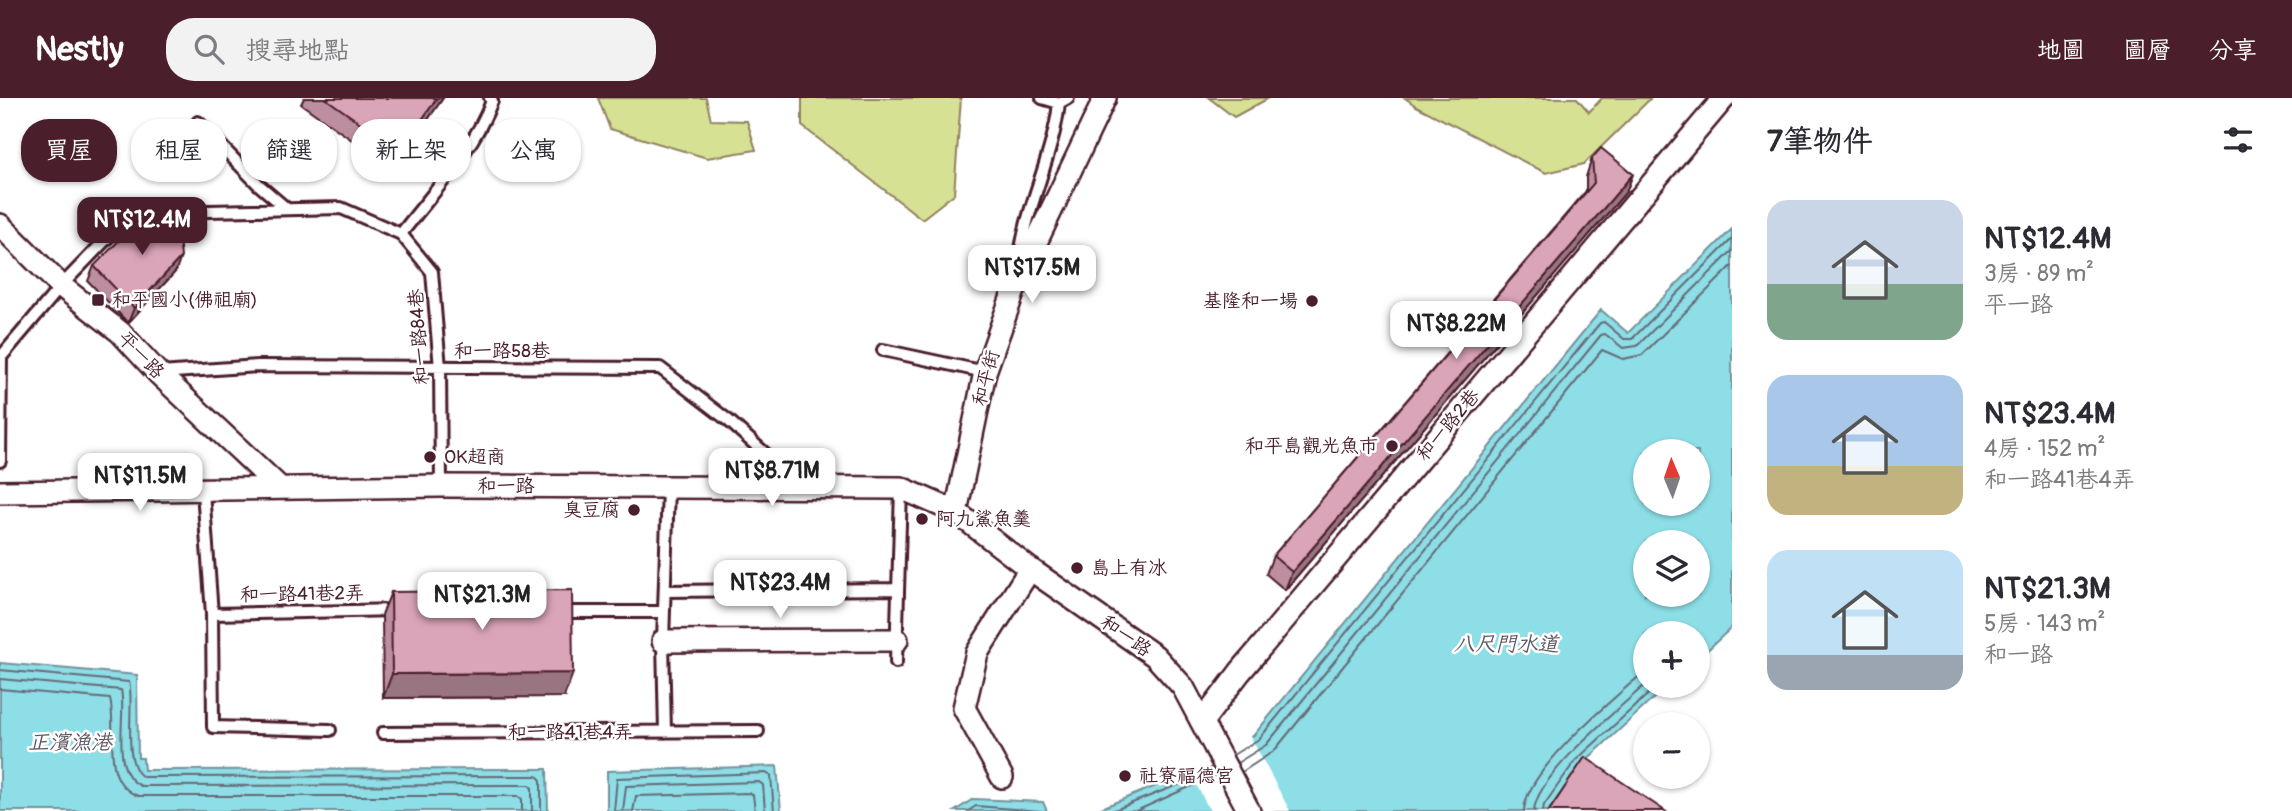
<!DOCTYPE html>
<html lang="zh-TW">
<meta charset="utf-8">
<style>
body{margin:0;font-family:Pangolin,"LXGW WenKai TC",sans-serif;background:#f2f2f3;color:#2b2b33;height:100vh;display:flex;flex-direction:column;font-size:26px;white-space:nowrap}
*{box-sizing:border-box;margin:0}
p{font-size:23px;color:#7c7c81}
.icon{flex:none;width:38px;height:38px;fill:none;stroke:currentColor;stroke-width:2;stroke-linecap:round;stroke-linejoin:round}
.map{position:relative;flex:1;overflow:hidden}
.drawer{display:flex;flex-direction:column;background:#fff;width:560px}
.drawer>*{flex:none}
.banner{position:absolute;left:21px;top:21px;width:665px;height:63px;display:flex;gap:14px}
.needle{width:46px;rotate:358deg}
.fabs{position:absolute;left:1633px;top:341px;display:grid;gap:14px}
.fabs a{display:grid;place-items:center;width:77px;height:77px;border-radius:50%;background:#fff;box-shadow:0 2px 5px #0004;font-size:35px}
.price{position:absolute;translate:-50% -60px;padding:0 16px;border-radius:14px;background:#fff;color:#222;font-size:23px;line-height:46px;filter:drop-shadow(0 2px 4px #0008)}
.price::after{content:'';position:absolute;left:50%;top:42px;width:21px;height:16px;margin-left:-10px;background:inherit;clip-path:polygon(0 0,100% 0,50% 100%)}
.price.selected{background:#4a1f2b;color:#fff}
ul{padding:0;list-style:none}
li{display:flex;align-items:center;gap:21px;height:175px;padding:0 35px}
li span{display:grid;place-items:center;flex:none;width:196px;height:140px;border-radius:21px;color:#555}
li>.icon{margin-inline-start:auto}
span .icon{width:84px;height:84px;fill:#fffc;stroke-width:1}
li b{font-size:30px}
h2{display:flex;justify-content:space-between;align-items:center;height:84px;padding:0 35px;font-size:30px}
.chip{padding:0 24px;border-radius:28px;background:#fff;box-shadow:0 2px 5px #0004;font-size:24px;line-height:63px}
.chip.selected{background:#4a1f2b;color:#fff}
header{display:flex;align-items:center;gap:42px;box-sizing:border-box;height:98px;padding:0 35px;background:#4a1f2b;color:#fff}
header strong{font-size:33px}
nav{display:flex;gap:38px;margin-inline-start:auto;font-size:24px}
.search{width:490px;height:63px;background:#f2f2f3;display:flex;align-items:center;gap:18px;box-sizing:border-box;padding:0 24px;border-radius:28px;color:#7c7c81;font-size:26px}
main{display:flex;flex:1;min-height:0}
.map>svg:first-child{display:block}
.green{fill:#d7e194;stroke:#908060;stroke-width:2}
.water{fill:#8ddee6;stroke:#72929b;stroke-width:2;fill-rule:evenodd}
.pier{fill:#fff}
.lines{fill:none;stroke-linecap:round;stroke-linejoin:round}
.shore{stroke:#656b76;stroke-width:2}
.service-casing{stroke:#4a1f2b;stroke-width:16}
.minor-casing{stroke:#4a1f2b;stroke-width:26}
.service{stroke:#fff;stroke-width:10}
.minor{stroke:#fff;stroke-width:21}
.wall{fill:#bc8e9f;stroke:#4a1f2b;stroke-width:2}
.shaded-wall{fill:#997482;stroke:#4a1f2b;stroke-width:2}
.building{fill:#dba5b9;stroke:#4a1f2b;stroke-width:2}
.poi-dot{fill:#4a1f2b;stroke:#fff;stroke-width:2.5}
.labels{text-anchor:middle;dominant-baseline:central;stroke-width:5;stroke-linejoin:round;paint-order:stroke}
.poi-label{font-size:19px;fill:#4a1f2b;stroke:#fff;text-anchor:start}
.street-label{font-size:19px;fill:#4a1f2b;stroke:#fff}
.water-label{font-size:21px;font-style:italic;fill:#5e5863;stroke:#fff}
</style>
<header>
<strong>Nestly</strong>
<div class="search"><svg class="icon" aria-label="search" viewBox="0 0 24 24"><circle cx="10" cy="10" r="6"/><path d="M15 15l6 6"/></svg>搜尋地點</div>
<nav><a>地圖</a><a>圖層</a><a>分享</a></nav>
</header>
<main>
<div class="map">
<svg width="1732" height="713" viewBox="0 0 1732 713">
<rect width="100%" height="100%" fill="#fff"/>
<filter id="ink" filterUnits="userSpaceOnUse"><feTurbulence type="fractalNoise" baseFrequency=".0143" numOctaves="2"/><feDisplacementMap in="SourceGraphic" scale="14" xChannelSelector="R" yChannelSelector="G"/><feConvolveMatrix kernelMatrix="1 2 1 2 8 2 1 2 1" color-interpolation-filters="sRGB"/></filter>
<g filter="url(#ink)">
<!-- green -->
<path class="green" d="M598 0H706L711 22 747 23 756 52 707 60 610 31Z
M802 0H961L954 96 922 121 802 28Z
M1209 0H1269L1234 19Z
M1405 0H1577L1589 14 1602 0H1651L1584 66 1546 75 1416 8Z"/>
<!-- water -->
<path class="water" d="M1732 131V529L1698 561V536H1645V588H1667L1580 668 1548 713H1094L1188 675 1254 637 1601 212 1628 235ZM1645 354H1698V406H1645ZM1645 444H1698V497H1645Z
M0 565 137 577 138 660H143L144 672 547 671 548 713H0Z
M777 668 781 713H607V673Z
M973 701 1043 704 1047 713H955Z"/>
<!-- pier -->
<path class="pier" d="M1249 636 1290 713H1210L1188 671Z"/>
<g class="lines">
<!-- shore -->
<path class="shore" d="M0 572 129 584C135 607 121 665 143 679L537 678 541 682V713
M0 581 121 592C127 618 109 674 141 688L529 687 532 690V713
M0 591 110 601C118 632 99 683 138 698H518L522 701V713
M1233 657 1259 641 1600 225 1604 224 1624 241H1632L1732 141
M1237 665 1266 647 1601 237 1605 236 1623 250 1637 248 1732 153
M1242 674 1274 653 1602 252 1623 261 1642 257 1732 168
M614 713 617 680 767 675 771 678 774 713
M623 713 626 688 759 684 763 687 765 713
M633 713 636 698 750 695 753 697 755 713
M968 713 976 708 1040 713
M1112 713 1190 682 1212 669
M1136 713 1216 677
M1524 713C1525 672 1614 601 1645 573
M1534 713C1536 678 1618 611 1645 587
M1543 713 1544 707 1575 663 1657 588"/>
<!-- service casing -->
<g class="service-casing">
<path id="service" d="M1042 0 1059 5
M198 24 259 87 287 111
M401 136C433 94 473 53 492 3L490 0
M1019 167C1024 111 1053 61 1059 5L1068 0
M883 252 985 274
M160 275 258 268 660 270 729 323 801 388
M0 363 1 259 61 188 115 132 165 114 341 110 401 136 432 174 440 270 441 388
M203 393 212 516 213 629 330 632
M665 493 898 491
M571 514H664
M212 516 398 512
M896 564 901 390
M665 634 663 543 668 389
M383 635 758 633"/>
</g>
<!-- minor casing -->
<g class="minor-casing">
<path id="minor" d="M0 127 61 188 120 234 158 275 280 390
M0 394 441 388 901 390 956 414 1030 471 1155 558 1183 589 1249 713
M956 414 985 274 1017 184 1105 0
M663 543 897 542
M1202 624 1240 574 1724 0
M1002 679 964 610 977 555 1030 471"/>
</g>
<!-- service -->
<use href="#service" class="service"/>
<!-- minor -->
<use href="#minor" class="minor"/>
</g>
<!-- wall -->
<path class="wall" d="M304 0H443L393 71 301 6Z
M1592 60 1633 76 1626 94 1285 492 1266 476 1273 458 1586 93V79Z
M94 168 176 173 128 225 88 183Z
M391 494 564 599 383 600 382 517Z"/>
<!-- shaded-wall -->
<path class="shaded-wall" d="M437 0H443L393 71 400 53Z
M1633 76 1626 94 1285 492 1292 474Z
M181 159 176 173 128 225 134 210Z
M573 575 564 599 383 600 392 576Z"/>
<!-- building -->
<path class="building" d="M325 0H437L400 53Z
M1601 50 1633 76 1292 474 1273 458 1594 85 1592 60Z
M176 115 181 159 134 210 94 168 142 119Z
M572 492 573 575 392 576 391 494Z
M1585 659 1665 713H1549Z"/>
</g>
<!-- markers -->
<g class="poi-dot">
<rect x="91" y="195" width="14" height="14" rx="3.5"/>
<circle cx="1312" cy="203" r="7"/>
<circle cx="1392" cy="348" r="7"/>
<circle cx="430" cy="359" r="7"/>
<circle cx="634" cy="412" r="7"/>
<circle cx="922" cy="421" r="7"/>
<circle cx="1077" cy="470" r="7"/>
<circle cx="1125" cy="678" r="7"/>
</g>
<g class="labels">
<!-- poi labels -->
<g class="poi-label">
<text x="112" y="202">和平國小(佛祖廟)</text>
<text x="1298" y="203" text-anchor="end">基隆和一場</text>
<text x="1378" y="348" text-anchor="end">和平島觀光魚市</text>
<text x="444" y="359">OK超商</text>
<text x="620" y="412" text-anchor="end">臭豆腐</text>
<text x="936" y="421">阿九鯊魚羹</text>
<text x="1091" y="470">島上有冰</text>
<text x="1139" y="678">社寮福德宮</text>
</g>
<!-- street labels -->
<g class="street-label">
<text transform="translate(419 239) rotate(-94)">和一路84巷</text>
<text x="502" y="253">和一路58巷</text>
<text transform="translate(141 257) rotate(46)">平一路</text>
<text transform="translate(986 280) rotate(-75)">和平街</text>
<text transform="translate(1448 327) rotate(-50)">和一路2巷</text>
<text x="506" y="388">和一路</text>
<text transform="translate(302 496) rotate(-1)">和一路41巷2弄</text>
<text transform="translate(1126 538) rotate(35)">和一路</text>
<text x="570" y="634">和一路41巷4弄</text>
</g>
<!-- water labels -->
<g class="water-label">
<text x="1506" y="546">八尺門水道</text>
<text x="70" y="644">正濱漁港</text>
</g>
</g>
</svg>
<div class="fabs">
<a><svg class="needle" viewBox="-14 -14 28 28"><path d="M0-13l5 13h-10z" fill="#e53935"/><path d="M0 13l5-13h-10z" fill="#7c7c81"/></svg></a>
<a><svg class="icon" aria-label="layers" viewBox="0 0 24 24"><path d="M12 4l9 5-9 5-9-5zM3 14l9 5 9-5"/></svg></a>
<a>+</a>
<a>−</a>
</div>
<b class="price selected" style="left:142px;top:159px">NT$12.4M</b>
<b class="price" style="left:1032px;top:207px">NT$17.5M</b>
<b class="price" style="left:1456px;top:263px">NT$8.22M</b>
<b class="price" style="left:772px;top:410px">NT$8.71M</b>
<b class="price" style="left:140px;top:415px">NT$11.5M</b>
<b class="price" style="left:780px;top:522px">NT$23.4M</b>
<b class="price" style="left:482px;top:534px">NT$21.3M</b>
<div class="banner">
<a class="chip selected">買屋</a>
<a class="chip">租屋</a>
<a class="chip">篩選</a>
<a class="chip">新上架</a>
<a class="chip">公寓</a>
</div>
</div>
<section class="drawer">
<h2>7筆物件<svg class="icon" aria-label="filters" viewBox="0 0 24 24"><path d="M4 7h16M4 17h16"/><circle cx="9" cy="7" r="2"/><circle cx="15" cy="17" r="2"/></svg></h2>
<ul>
<li><span style="background:linear-gradient(#c9d6e8 60%,#7fa58c 0)"><svg class="icon" aria-label="home" viewBox="0 0 24 24"><path d="M3 11l9-7 9 7M6 9v11h12V9"/></svg></span><div><b>NT$12.4M</b><p>3房 · 89 m²</p><p>平一路</p></div></li>
<li><span style="background:linear-gradient(#a9c7e8 65%,#c2b280 0)"><svg class="icon" aria-label="home" viewBox="0 0 24 24"><path d="M3 11l9-7 9 7M6 9v11h12V9"/></svg></span><div><b>NT$23.4M</b><p>4房 · 152 m²</p><p>和一路41巷4弄</p></div></li>
<li><span style="background:linear-gradient(#bfe0f5 75%,#9aa5b1 0)"><svg class="icon" aria-label="home" viewBox="0 0 24 24"><path d="M3 11l9-7 9 7M6 9v11h12V9"/></svg></span><div><b>NT$21.3M</b><p>5房 · 143 m²</p><p>和一路</p></div></li>
</ul>
</section>
</main>
